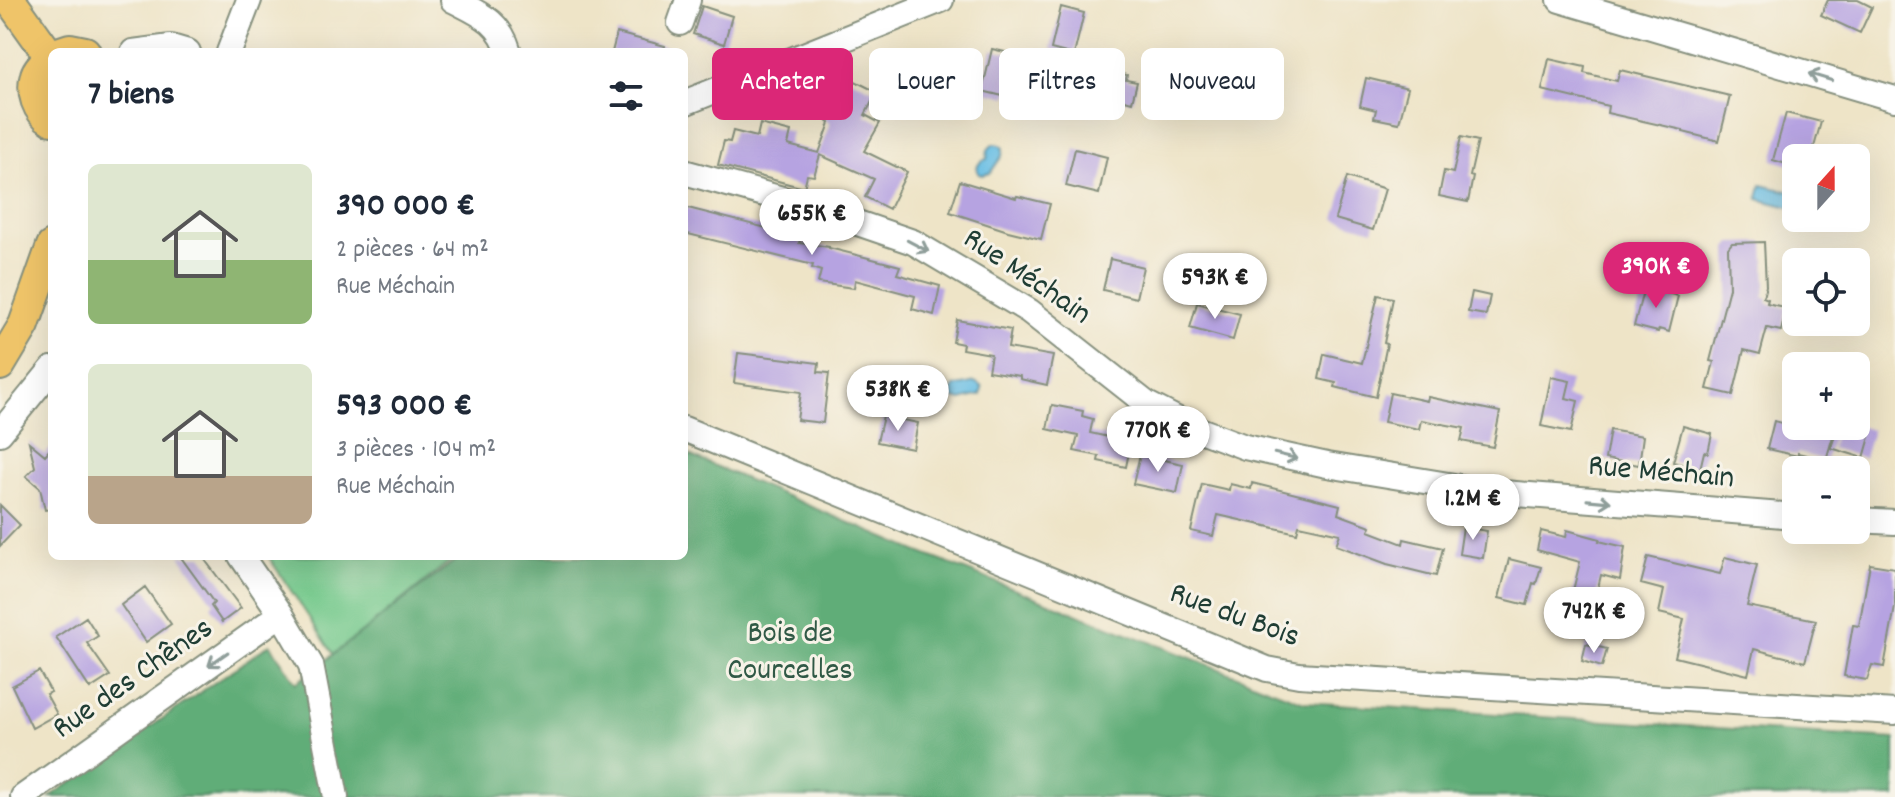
<!DOCTYPE html>
<html lang="fr">
<meta charset="utf-8">
<style>
body{margin:0;font-family:Dekko,sans-serif;background:#f6f6f7;color:#1f2937;height:100vh;display:flex;flex-direction:column;font-size:30px;white-space:nowrap}
*{box-sizing:border-box;margin:0}
p{font-size:26px;color:#747a83}
.icon{flex:none;width:44px;height:44px;fill:none;stroke:currentColor;stroke-width:2;stroke-linecap:round;stroke-linejoin:round}
.map{position:relative;flex:1;overflow:hidden}
.sheet{position:absolute;left:48px;top:48px;width:640px;height:512px;display:flex;flex-direction:column;background:#fff;border-radius:12px;box-shadow:0 8px 32px #0002}
.sheet>*{flex:none}
.guide{position:absolute;left:712px;top:48px;width:760px;height:72px;display:flex;gap:16px}
.needle{width:52px;rotate:21deg}
.controls{position:absolute;left:1782px;top:144px;display:grid;gap:16px}
.controls a{display:grid;place-items:center;width:88px;height:88px;border-radius:12px;background:#fff;box-shadow:0 8px 32px #0002;font-size:40px}
.price{position:absolute;translate:-50% -68px;padding:0 18px;border-radius:28px;background:#fff;color:#222;font-size:26px;line-height:52px;filter:drop-shadow(0 2px 4px #0008)}
.price::after{content:'';position:absolute;left:50%;top:48px;width:24px;height:18px;margin-left:-12px;background:inherit;clip-path:polygon(0 0,100% 0,50% 100%)}
.price.selected{background:#db2777;color:#fff}
ul{padding:0;list-style:none}
li{display:flex;align-items:center;gap:24px;height:200px;padding:0 40px}
li span{display:grid;place-items:center;flex:none;width:224px;height:160px;border-radius:12px;color:#555}
li>.icon{margin-inline-start:auto}
span .icon{width:96px;height:96px;fill:#fffc;stroke-width:1}
li b{font-size:34px}
h2{display:flex;justify-content:space-between;align-items:center;height:96px;padding:0 40px;font-size:34px}
.tag{padding:0 28px;border-radius:12px;background:#fff;box-shadow:0 8px 32px #0002;font-size:28px;line-height:72px}
.tag.selected{background:#db2777;color:#fff}
.map>svg:first-child{display:block}
.green{fill:#75c98c;stroke:#4a8360;stroke-width:2}
.forest{fill:#60ad78;stroke:#407556;stroke-width:2}
.water{fill:#67bee4;stroke:#437e8c;stroke-width:2}
.building{fill:#b6a3e1}
.lines{fill:none;stroke-linecap:round;stroke-linejoin:round}
.minor-casing{stroke:#86907e;stroke-width:28}
.major-casing{stroke:#86907e;stroke-width:34}
.minor{stroke:#fff;stroke-width:24}
.major{stroke:#efc469;stroke-width:30}
.oneway{stroke:#8f9e9a}
.labels{text-anchor:middle;dominant-baseline:central;stroke-width:6;stroke-linejoin:round;paint-order:stroke}
.street-label{font-size:32px;fill:#1f3d34;stroke:#f7f3e8}
.park-label{font-size:32px;fill:#305946;stroke:#f7f3e8}
</style>
<div class="map">
<svg width="1895" height="797" viewBox="0 0 1895 797">
<rect width="100%" height="100%" fill="#f7f3e8"/>
<filter id="ink" filterUnits="userSpaceOnUse"><feTurbulence type="fractalNoise" baseFrequency=".0125" numOctaves="2"/><feDisplacementMap in="SourceGraphic" scale="16" xChannelSelector="R" yChannelSelector="G"/><feConvolveMatrix kernelMatrix="1 2 1 2 8 2 1 2 1" color-interpolation-filters="sRGB"/></filter>
<filter id="wash" filterUnits="userSpaceOnUse"><feTurbulence type="fractalNoise" baseFrequency=".006" numOctaves="4" result="noise"/><feDisplacementMap in="SourceGraphic" scale="32" xChannelSelector="R" yChannelSelector="G"/><feGaussianBlur stdDeviation="1.8" result="paint"/><feColorMatrix in="noise" values="0 0 0 0 0 0 0 0 0 0 0 0 0 0 0 0 0 1.4 0 .05"/><feComposite in="paint" operator="in"/></filter>
<g filter="url(#wash)">
<rect width="100%" height="100%" fill="#eee4c7"/>
<!-- green -->
<path class="green" d="M268 556H456L334 655Z"/>
<!-- forest -->
<path class="forest" d="M684 453 916 551 1304 702 1895 739V797H50L270 644 296 683 461 556H684Z"/>
<!-- water -->
<path class="water" d="M993 144 1000 145 1003 148 1002 156 990 173 981 175 978 172 977 167 981 161 987 159 988 150Z
M1761 185 1796 193 1793 208 1758 199Z
M975 382 982 387 981 395 961 400 954 398 952 394 954 387Z"/>
<g id="blocks">
<!-- building -->
<path class="building" d="M1828 0H1858L1872 7 1860 33 1821 15Z
M702 6 732 16 724 44 693 34Z
M1061 7 1084 13 1074 55 1051 49Z
M617 33 665 46 664 52H612Z
M992 49 1018 55 1007 97 982 91Z
M1549 59 1585 67 1584 73 1617 81 1620 70 1730 96 1719 141 1683 132V130L1607 113 1608 106 1542 90Z
M1093 68 1127 75 1126 80 1137 82 1132 102 1121 99 1120 104 1087 98Z
M920 71 944 79 934 112 909 104Z
M1366 78 1408 88 1399 123 1374 118 1376 110 1360 106Z
M851 79 877 92 865 115 880 123 864 151 907 172 889 209 865 197 874 179 820 155 814 176 807 175 804 188 718 165 724 141 730 142 733 131 757 137 760 124 791 132 788 145 819 153 830 123 822 118 833 97 839 100Z
M1786 113 1821 122 1811 158H1796V167L1773 160Z
M1461 137 1478 141 1470 176 1473 177 1468 202 1439 196 1444 171 1453 173Z
M1075 149 1107 157 1099 194 1066 186Z
M1347 177 1385 189 1373 230 1335 219Z
M960 181 1016 198 1017 196 1050 204 1041 239 1008 231 950 212Z
M684 207 801 237 799 243 829 247V248L900 266 897 274 940 286 934 315 912 309 915 296 855 280 854 288 818 283 821 271 812 268 813 265 684 233Z
M1764 242 1766 286 1763 297 1768 299 1767 303 1787 308 1781 331 1767 328 1760 354 1744 350 1733 395 1707 389 1714 362 1710 361 1729 288 1728 248 1732 243Z
M1110 259 1143 267 1136 298 1103 290Z
M1644 287 1678 296 1669 332 1659 329 1658 332 1634 326Z
M1472 292 1490 296 1486 315 1468 312Z
M1378 295 1393 298 1384 343 1387 344 1376 397 1335 387 1336 383 1319 379 1324 354 1362 363Z
M1197 303 1240 314 1233 340 1190 328Z
M957 320 1011 330 1008 348 1053 356 1047 385 1020 379V376L988 371 991 354 962 349 963 344 953 342Z
M738 353 819 363 818 372 829 373 823 423 797 420 801 392 734 383Z
M1551 377 1570 381 1566 398 1578 401 1571 432 1541 426Z
M1390 393 1427 401 1428 397 1500 412 1493 447 1461 441 1464 428 1421 420 1419 429 1384 422Z
M1052 405 1083 411 1082 416 1093 419 1090 433 1131 442 1126 467 1098 461 1099 456 1074 451 1078 436 1047 429Z
M883 416 918 423 913 449 877 442Z
M1774 421 1833 436 1826 460 1798 453V456L1767 449Z
M1683 426 1712 434 1708 453 1704 452 1700 469 1673 462Z
M1838 426H1858L1872 430 1864 458 1831 448Z
M1610 430 1643 436 1639 465 1605 459Z
M29 442 45 455 52 447V509L45 510 40 488 26 476 35 467Z
M1140 455 1183 464 1177 493 1133 484Z
M1252 483 1340 505 1338 514 1371 526 1369 531 1403 544 1404 539 1443 548 1436 576 1387 564 1336 545 1340 534 1299 525 1297 533 1218 515 1213 536 1191 531 1202 484 1229 490 1230 484 1251 489Z
M0 505 20 525 0 546Z
M1463 527 1487 531 1483 558 1459 554Z
M1567 530 1600 539 1599 541 1625 547 1620 580 1601 575 1592 613 1569 607 1580 562 1537 550 1541 531 1566 537Z
M180 556H202L241 608 222 622 211 606 214 603Z
M1648 557 1720 574 1725 557 1757 565 1747 606 1816 620 1805 662 1754 649 1748 675 1675 657 1684 619 1659 613 1664 590 1641 584Z
M1509 559 1541 567 1536 584 1533 583 1527 605 1499 598Z
M1870 564 1895 568V607L1884 667 1872 665 1867 680 1844 676 1853 625 1859 626Z
M145 587 171 624 146 642 121 605Z
M86 617 98 636 87 643 110 676 90 689 56 637Z
M1586 644 1607 649 1602 667 1582 661Z
M39 671 51 692 46 694 57 714 32 728 12 686Z"/>
</g>
</g>
<g filter="url(#ink)">
<use href="#blocks" fill-opacity="0" stroke="#86907e" stroke-width="2"/>
<g class="lines">
<!-- minor casing -->
<g class="minor-casing">
<path id="minor" d="M453 0C480 14 500 21 509 52
M1560 0 1895 99
M680 23 688 0
M133 52 171 47 188 52
M229 52 249 0
M684 103 941 0
M684 172 808 206 913 242 1029 311 1147 404 1192 427 1245 447 1327 465 1491 492 1796 516
M684 429 1267 669 1299 675 1895 712
M0 433 52 369
M1856 520 1895 522
M241 556 281 614 311 665 336 797
M23 797 281 614"/>
</g>
<!-- major casing -->
<g class="major-casing">
<path id="major" d="M10 0 50 56
M61 52 70 49 85 52
M52 55C47 60 38 68 36 75 31 92 37 111 52 120
M0 365 24 325 52 246"/>
</g>
<!-- minor -->
<use href="#minor" class="minor"/>
<!-- major -->
<use href="#major" class="major"/>
</g>
<!-- one-way arrows -->
<defs><path id="oneway-shaft" d="M-6 0H5M1.5-3L5.5 0L1.5 3" fill="none" stroke-width="1.6" stroke-linecap="round" stroke-linejoin="round" transform="scale(2)"/></defs>
<g class="oneway">
<use href="#oneway-shaft" transform="translate(1820 77) rotate(-163)"/>
<use href="#oneway-shaft" transform="translate(918 246) rotate(28)"/>
<use href="#oneway-shaft" transform="translate(1286 456) rotate(13)"/>
<use href="#oneway-shaft" transform="translate(1599 501) rotate(5)"/>
<use href="#oneway-shaft" transform="translate(218 659) rotate(145)"/>
</g>
</g>
<g class="labels">
<!-- street labels -->
<g class="street-label">
<text transform="translate(1026 278) rotate(34)">Rue Méchain</text>
<text transform="translate(1661 474) rotate(5)">Rue Méchain</text>
<text transform="translate(1234 617) rotate(20)">Rue du Bois</text>
<text transform="translate(134 680) rotate(-35)">Rue des Chênes</text>
</g>
<!-- park labels -->
<g class="park-label">
<text x="790" y="635">Bois de<tspan x="790" dy="37">Courcelles</tspan></text>
</g>
</g>
</svg>
<div class="controls">
<a><svg class="needle" viewBox="-14 -14 28 28"><path d="M0-13l5 13h-10z" fill="#e53935"/><path d="M0 13l5-13h-10z" fill="#747a83"/></svg></a>
<a><svg class="icon" aria-label="locate" viewBox="0 0 24 24"><circle cx="12" cy="12" r="6"/><path d="M12 2v4M12 18v4M2 12h4M18 12h4"/></svg></a>
<a>+</a>
<a>−</a>
</div>
<b class="price" style="left:812px;top:257px">655K €</b>
<b class="price selected" style="left:1656px;top:310px">390K €</b>
<b class="price" style="left:1215px;top:321px">593K €</b>
<b class="price" style="left:898px;top:433px">538K €</b>
<b class="price" style="left:1158px;top:474px">770K €</b>
<b class="price" style="left:1473px;top:542px">1.2M €</b>
<b class="price" style="left:1594px;top:655px">742K €</b>
<div class="guide">
<a class="tag selected">Acheter</a>
<a class="tag">Louer</a>
<a class="tag">Filtres</a>
<a class="tag">Nouveau</a>
</div>
<section class="sheet">
<h2>7 biens<svg class="icon" aria-label="filters" viewBox="0 0 24 24"><path d="M4 7h16M4 17h16"/><circle cx="9" cy="7" r="2"/><circle cx="15" cy="17" r="2"/></svg></h2>
<ul>
<li><span style="background:linear-gradient(#dfe7d0 60%,#8fb573 0)"><svg class="icon" aria-label="home" viewBox="0 0 24 24"><path d="M3 11l9-7 9 7M6 9v11h12V9"/></svg></span><div><b>390 000 €</b><p>2 pièces · 64 m²</p><p>Rue Méchain</p></div></li>
<li><span style="background:linear-gradient(#dfe7d0 70%,#b9a48a 0)"><svg class="icon" aria-label="home" viewBox="0 0 24 24"><path d="M3 11l9-7 9 7M6 9v11h12V9"/></svg></span><div><b>593 000 €</b><p>3 pièces · 104 m²</p><p>Rue Méchain</p></div></li>
</ul>
</section>
</div>
